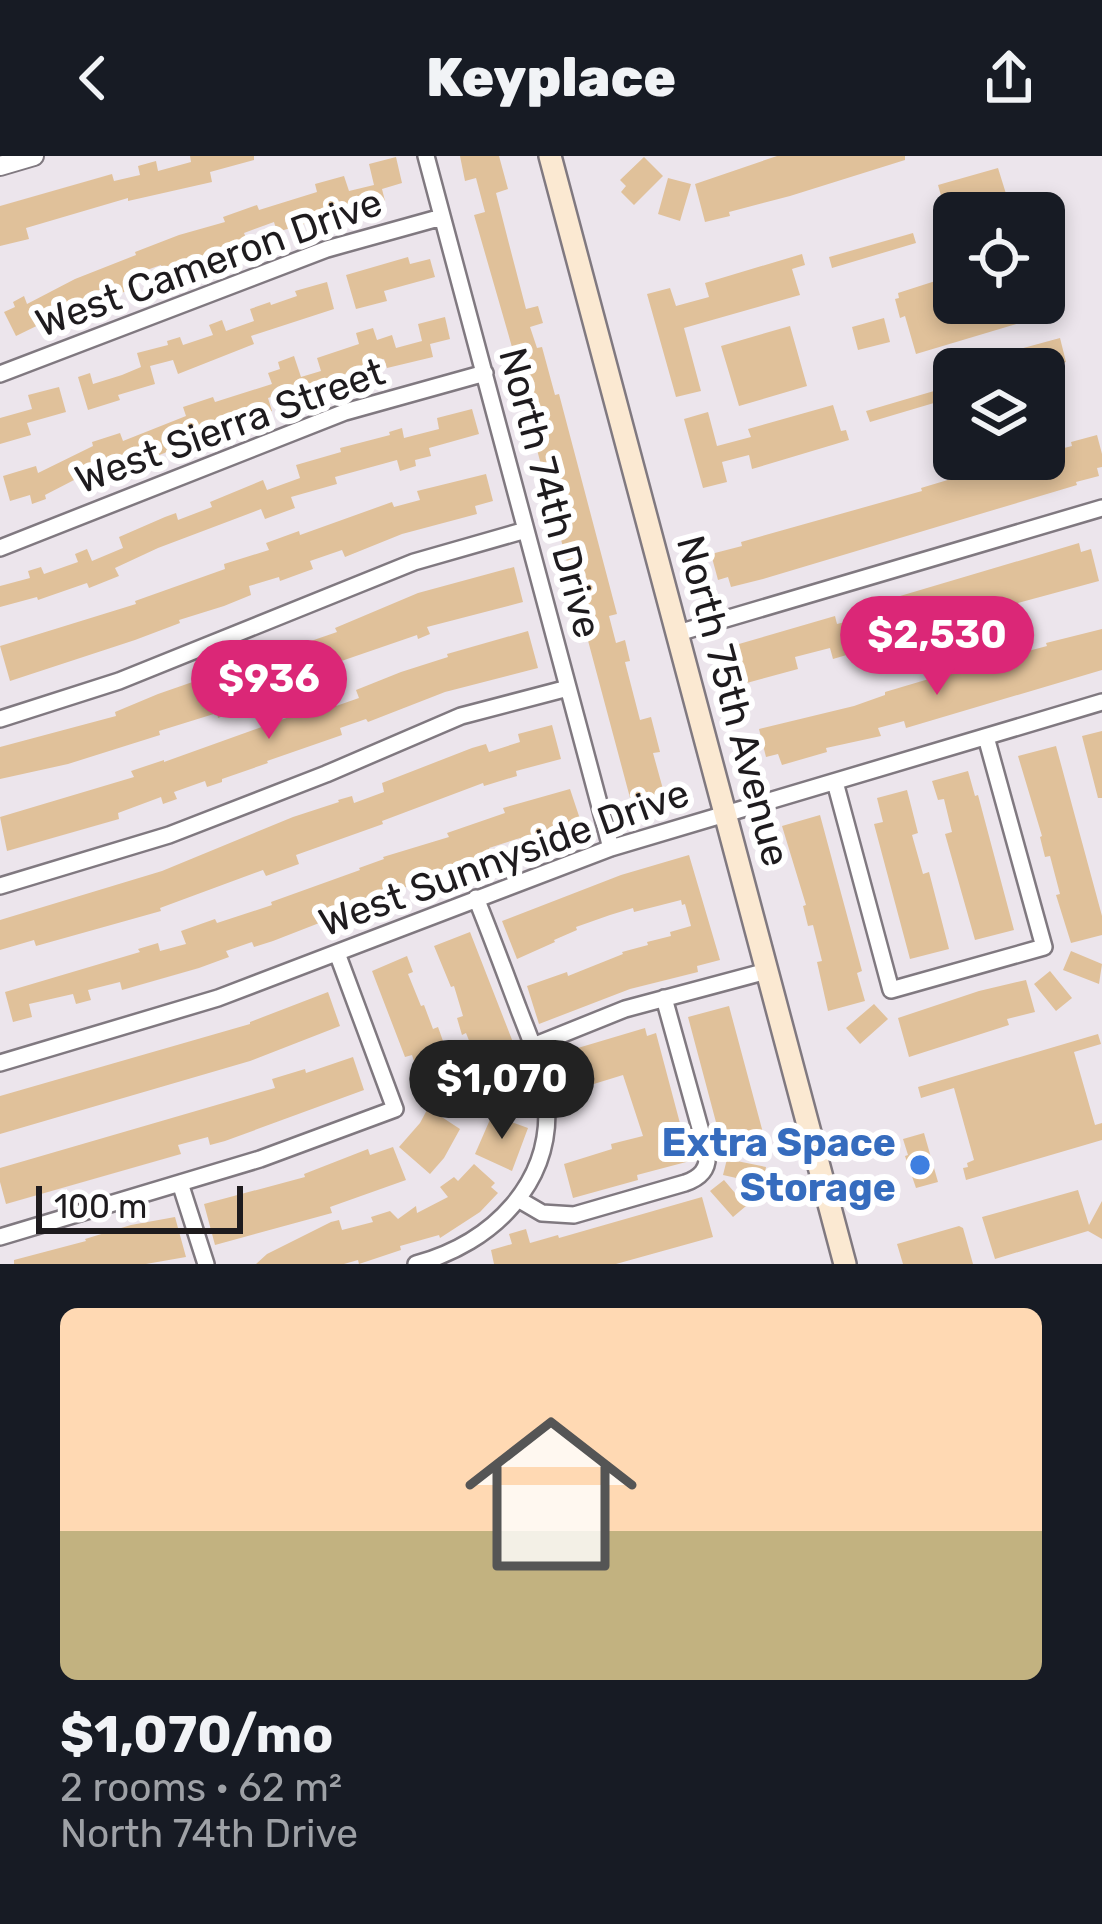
<!DOCTYPE html>
<meta charset="utf-8">
<style>
body{margin:0;font-family:Rubik,sans-serif;background:#20242c;color:#f1f3f6;height:100vh;display:flex;flex-direction:column;font-size:45px;white-space:nowrap}
*{box-sizing:border-box;margin:0}
p{font-size:39px;color:#9ea1a6}
.icon{flex:none;width:66px;height:66px;fill:none;stroke:currentColor;stroke-width:2;stroke-linecap:round;stroke-linejoin:round}
.map{position:relative;height:1108px;overflow:hidden}
.details{display:flex;flex-direction:column;background:#171b24;flex:1}
.details>*{flex:none}
.fabs{position:absolute;left:933px;top:36px;display:grid;gap:24px}
.fabs a{display:grid;place-items:center;width:132px;height:132px;border-radius:18px;background:#171b24;box-shadow:0 6px 18px #0003;font-size:60px}
.scale{position:absolute;left:36px;bottom:30px;width:207px;box-sizing:border-box;padding-left:12px;border:6px solid #1e1b1e;border-top:0;font-size:33px;line-height:42px;white-space:nowrap;color:#1e1b1e;-webkit-text-stroke:9px #fff;paint-order:stroke}
.price{position:absolute;translate:-50% -102px;padding:0 27px;border-radius:42px;background:#db2777;color:#fff;font-size:39px;line-height:78px;filter:drop-shadow(0 3px 6px #0008)}
.price::after{content:'';position:absolute;left:50%;top:72px;width:36px;height:27px;margin-left:-18px;background:inherit;clip-path:polygon(0 0,100% 0,50% 100%)}
.price.active{background:#222;color:#fff}
ul{padding:0;list-style:none}
li{display:grid;align-content:center;gap:24px;height:636px;padding:0 60px}
li span{display:grid;place-items:center;height:372px;border-radius:18px;color:#555}
li>.icon{margin-inline-start:auto}
span .icon{width:216px;height:216px;fill:#fffc;stroke-width:1}
li b{font-size:51px}
header{display:flex;justify-content:space-between;align-items:center;height:156px;padding:0 60px;background:#171b24;font-size:54px;font-weight:800}
.map>svg:first-child{display:block}
.building{fill:#e0c19a}
.lines{fill:none;stroke-linecap:round;stroke-linejoin:round}
.minor-casing{stroke:#807980;stroke-width:20}
.tertiary-casing{stroke:#807980;stroke-width:22}
.secondary-casing{stroke:#807980;stroke-width:26}
.minor{stroke:#fff;stroke-width:15}
.tertiary{stroke:#fff;stroke-width:18}
.secondary{stroke:#fbe9d2;stroke-width:21}
.shop-dot{fill:#3f7fe0;stroke:#fff;stroke-width:4.5}
.labels{text-anchor:middle;dominant-baseline:central;stroke-width:12;stroke-linejoin:round;paint-order:stroke}
.street-label{font-size:39px;fill:#1e1b1e;stroke:#fff}
.shop-label{font-size:39px;font-weight:bold;fill:#366cbe;stroke:#fff;text-anchor:end}
</style>
<header><svg class="icon" aria-label="back" viewBox="0 0 24 24"><path d="M15 5l-7 7 7 7"/></svg>Keyplace<svg class="icon" aria-label="share" viewBox="0 0 24 24"><path d="M12 15V3M7 8l5-5 5 5M5 13v7h14v-7"/></svg></header>
<div class="map">
<svg width="1102" height="1108" viewBox="0 0 1102 1108">
<rect width="100%" height="100%" fill="#ece5ec"/>
<!-- building -->
<path class="building" d="M190 0H254V4L210 16 212 26 128 45V42L26 72 29 83 0 90V50L112 18 114 25 140 19 138 10 156 5 158 15 191 6Z
M460 0H499L508 33 496 37 508 84 526 153 538 150 543 167 530 171 537 192 542 191 555 239 559 238 617 458 609 460 616 487 625 484 630 505 625 506 640 564 651 561 660 596 653 597 666 644 633 653 536 290 547 287 539 256 527 259 512 199 514 198 474 59 485 56 476 22 465 25Z
M777 0H905V4L790 40 729 56 730 60 705 66 695 28Z
M396 1 402 27 382 33 385 45 342 55 340 49 306 58 308 67 277 76 274 66 244 77 249 89 165 119 161 109 127 121 131 133 117 139 114 131 84 143 87 149 58 163 57 160 16 180 4 156 15 151 13 146 24 140 27 148 75 123 136 99 135 96 179 79 225 66 223 61 257 49 259 54 317 36 315 28 344 20 349 35 374 29 369 8Z
M644 1 663 20 634 49 621 36 626 30 620 24Z
M998 12 1012 57H946L938 29Z
M668 22 691 28 680 65 658 58Z
M913 77 916 87 832 112 829 101Z
M802 98 805 109 792 113 800 139 684 172 701 235 676 241 647 138 670 132 676 150 709 141 705 127Z
M408 101 410 108 430 103 435 121 384 135 387 145 356 153 346 119Z
M954 119V160L999 147H1014L1020 167 916 198 905 160 900 162 895 143 899 142 898 137Z
M327 126 334 153 251 180 254 188 178 218 173 204 150 210 155 228 118 239 120 244 88 254 78 221 90 217 93 228 122 219 141 211 137 197 168 189 167 185 180 181 183 189 213 179 209 169 222 164 226 175 254 165 250 153 270 146 271 149 297 140 295 135Z
M445 161 450 183 430 188 433 201 387 212 384 203 355 212 357 220 299 243 295 233 268 242 272 255 223 270 224 274 211 279 136 308 123 312 119 301 84 313 90 324 79 330 76 323 45 339 46 343 32 348 30 339 10 345 3 320 36 310 38 317 93 290 92 286 120 277 123 285 186 260 183 251 213 241 215 246 272 228 268 217 280 213 278 206 294 200 301 221 321 215 317 202 359 188 356 177 373 172 377 184 392 179 396 192 422 185 418 168Z
M884 162 890 186 858 194 852 171Z
M790 170 807 230 739 250 721 190Z
M1060 182 1066 206 1050 211 1062 249 1044 254V213H995L991 201Z
M951 230 954 241 870 266 866 255Z
M59 231 66 256 27 267 31 279 0 288V262L32 253 28 239Z
M833 249 841 275 846 274 849 284 752 313 749 299 722 306 727 326 703 332 684 263 708 256 717 290 751 281 748 273Z
M472 253 479 278 429 292 431 300 415 304 416 310 400 315 397 304 335 321 337 328 291 341 295 352 265 363 261 353 158 392 115 412 119 420 89 432 87 427 38 444 37 441 0 451V430L30 422 28 415 41 411 44 418 78 406 75 398 87 393 92 405 123 392 119 381 165 361 176 357 178 364 212 351 210 346 263 324 267 334 300 322 296 309 341 296 340 292 390 279 389 276 402 272 404 282 439 273 437 262Z
M1097 279 1102 298V311L1097 312 1099 320 1076 326 1077 329 763 423 731 431 728 421 718 424 711 398 742 390 741 386 922 335 921 332 1011 305 1044 303V297L1072 290 1071 286Z
M486 318 493 345 475 350 477 358 402 378 345 401 342 394 310 405 313 413 280 425 279 421 249 430 251 439 224 450 179 464 180 467 135 484 10 525 0 490 136 448 135 445 225 413 224 408 269 394 266 387 299 375 300 379 392 346 394 351 420 344 417 335Z
M1079 387 1081 396 1091 393 1099 425 948 466 949 469 833 503 830 492 795 501 798 513 743 528 732 490 835 460 837 468 865 461 863 451Z
M514 411 523 446 427 471 430 478 418 483 417 479 292 522 294 527 229 552 231 557 218 562 217 557 159 575 160 579 68 608 0 623V591L116 560 115 556 158 538 337 476 335 472 418 437Z
M1102 473V514L906 572 904 565 878 572 881 580 826 592 827 596 782 609 778 598 766 601 759 573 854 550 885 539V536L949 517 974 510 975 514 1014 503 1013 499 1047 490 1046 487Z
M528 475 538 512 445 536 368 566 366 563 340 572 342 579 267 605 268 607 222 623V626L207 631 205 625 174 636 177 643 163 648 161 641 118 657 119 663 7 695 0 661 134 621 131 615 164 604V606L334 545 336 550 359 542 356 534 401 516 448 501 447 498Z
M552 569 561 603 516 615 517 620 484 630 483 627 382 665 383 668 296 699 299 708 266 720 263 714 160 752 161 755 36 790 34 784 0 794V764L162 715 293 661 339 646 338 644 352 640 354 647 384 636 382 627 472 592 486 588 489 596 520 586 518 578Z
M1102 575V642H1098L1082 580Z
M1056 590 1102 760V779L1071 787 1056 739 1060 738 1050 700 1045 701 1040 681 1042 680 1018 600Z
M968 615 975 640 978 639 1014 774 975 784 945 678 952 676 944 643 938 644 932 625Z
M570 633 581 666 535 681 536 684 522 688 520 682 489 692 492 701 449 716V718L403 732 404 734 273 785 254 791 252 786 226 795 229 801 199 812 122 834 120 826 88 834 91 844 76 848 73 838 29 848 32 861 13 866 5 836 140 796 138 793 158 787 160 795 186 788 181 775 215 763 217 767 272 749 271 746 360 714 359 712 384 703 383 701 449 681 447 677 505 657 503 652Z
M907 634 918 677 912 679 923 718 929 716 949 793 910 803 874 668 883 666 877 642Z
M820 659 862 815 857 817 865 845 828 855 817 806 822 805 813 769 808 770 803 750 806 749 782 670Z
M689 699 720 804 697 810 698 816 630 833 539 868 527 830 567 816 568 820 623 798 622 796 648 789 647 786 671 780 670 776 691 770 685 748 682 749 681 744 634 756 633 752 610 759 576 771 577 774 554 784 555 786 517 803 502 765 621 719Z
M470 776 516 894 527 935V949H489L490 925 486 926 479 901 476 902 466 877 462 879 457 862 463 860 454 830 451 831 434 790Z
M1071 795 1102 808 1099 828 1063 814Z
M407 800 413 816 408 818 421 850 424 849 433 873 438 871 453 913 420 923 412 899 405 901 372 815Z
M1050 815 1072 842 1056 855 1034 828Z
M1026 824 1035 856 1007 863 1009 869 909 901 898 862 979 835Z
M328 836 340 870 250 905 0 978V940L250 868V866Z
M874 848 888 863 860 888 846 872Z
M729 850 766 988 725 1000 688 861Z
M645 872 647 880 656 877 690 1005 637 1019 638 1024 573 1042 564 1008 612 993 611 988 643 980 623 919 571 935 561 897Z
M1098 878 1101 888 1074 896 1095 969 1102 967V984L966 1024 963 1012 968 1011 967 1007 974 1004 954 932 921 942 918 931Z
M353 901 364 934 225 985 210 989 208 981 178 989 181 998 6 1048 0 1026V1012L275 932 272 923 305 913 306 917Z
M426 931 459 933 458 949 425 948Z
M428 952 460 973 444 1002 430 1018 399 991 420 967Z
M492 959 528 972 512 1015 475 998Z
M924 977 938 1026 916 1032 905 1000 908 999 903 983Z
M393 991 406 1024 330 1051 332 1057 215 1089 204 1048 305 1021 304 1018 368 993 370 999Z
M727 1003 766 1011 763 1028 723 1019Z
M474 1008 495 1027 491 1031 498 1037 480 1056 440 1082 439 1079 400 1090 401 1094 359 1108 358 1104 344 1108H256L267 1098 331 1066 339 1064 342 1074 373 1066 371 1061 390 1055 398 1063 416 1050 417 1057 448 1041 440 1031 454 1021 458 1025Z
M724 1024 746 1050 733 1061 710 1035Z
M1078 1034 1089 1069 1102 1045V1083L1088 1075 995 1103 982 1061Z
M702 1041 713 1081 616 1108H494L491 1094 512 1088 509 1078 526 1073 530 1087 558 1079 559 1082Z
M175 1061 186 1101 146 1108H14V1104L86 1085 85 1083 131 1069Z
M959 1070 963 1072 973 1108H903L897 1088Z"/>
<g class="lines">
<!-- minor casing -->
<g class="minor-casing">
<path id="minor" d="M426 0 611 692
M0 218 327 93 442 61
M0 392 345 256 485 217
M678 477 1102 352
M0 563 119 525 414 406 526 374
M835 626 891 834 1044 791 986 581
M0 730 169 679 326 618 461 560 568 532
M533 890 625 853 767 815
M0 907 218 842 611 692 1102 546
M180 1027 206 1108
M518 1043 542 1057 574 1059 685 1027C700 1022 709 1013 707 997L664 842
M0 1081 260 1003 395 953 337 797
M416 1108C492 1087 555 1027 546 942 543 911 530 883 519 854 505 817 491 779 476 742"/>
</g>
<!-- tertiary casing -->
<g class="tertiary-casing">
<path id="tertiary" d="M0 10 34 0"/>
</g>
<!-- secondary casing -->
<g class="secondary-casing">
<path id="secondary" d="M550 0 845 1108"/>
</g>
<!-- minor -->
<use href="#minor" class="minor"/>
<!-- tertiary -->
<use href="#tertiary" class="tertiary"/>
<!-- secondary -->
<use href="#secondary" class="secondary"/>
</g>
<!-- markers -->
<circle class="shop-dot" cx="920" cy="1009" r="12"/>
<g class="labels">
<!-- street labels -->
<g class="street-label">
<text transform="translate(209 107) rotate(-20)">West Cameron Drive</text>
<text transform="translate(230 270) rotate(-20)">West Sierra Street</text>
<text transform="translate(550 337) rotate(75)">North 74th Drive</text>
<text transform="translate(733 545) rotate(75)">North 75th Avenue</text>
<text transform="translate(504 702) rotate(-20)">West Sunnyside Drive</text>
</g>
<!-- shop labels -->
<g class="shop-label">
<text x="896" y="987">Extra Space<tspan x="896" dy="45">Storage</tspan></text>
</g>
</g>
</svg>
<div class="fabs">
<a><svg class="icon" aria-label="locate" viewBox="0 0 24 24"><circle cx="12" cy="12" r="6"/><path d="M12 2v4M12 18v4M2 12h4M18 12h4"/></svg></a>
<a><svg class="icon" aria-label="layers" viewBox="0 0 24 24"><path d="M12 4l9 5-9 5-9-5zM3 14l9 5 9-5"/></svg></a>
</div>
<div class="scale">100 m</div>
<b class="price" style="left:937px;top:542px">$2,530</b>
<b class="price" style="left:269px;top:586px">$936</b>
<b class="price active" style="left:502px;top:986px">$1,070</b>
</div>
<section class="details">
<ul>
<li><span style="background:linear-gradient(#ffd9b3 60%,#c2b280 0)"><svg class="icon" aria-label="home" viewBox="0 0 24 24"><path d="M3 11l9-7 9 7M6 9v11h12V9"/></svg></span><div><b>$1,070/mo</b><p>2 rooms · 62 m²</p><p>North 74th Drive</p></div></li>
</ul>
</section>
